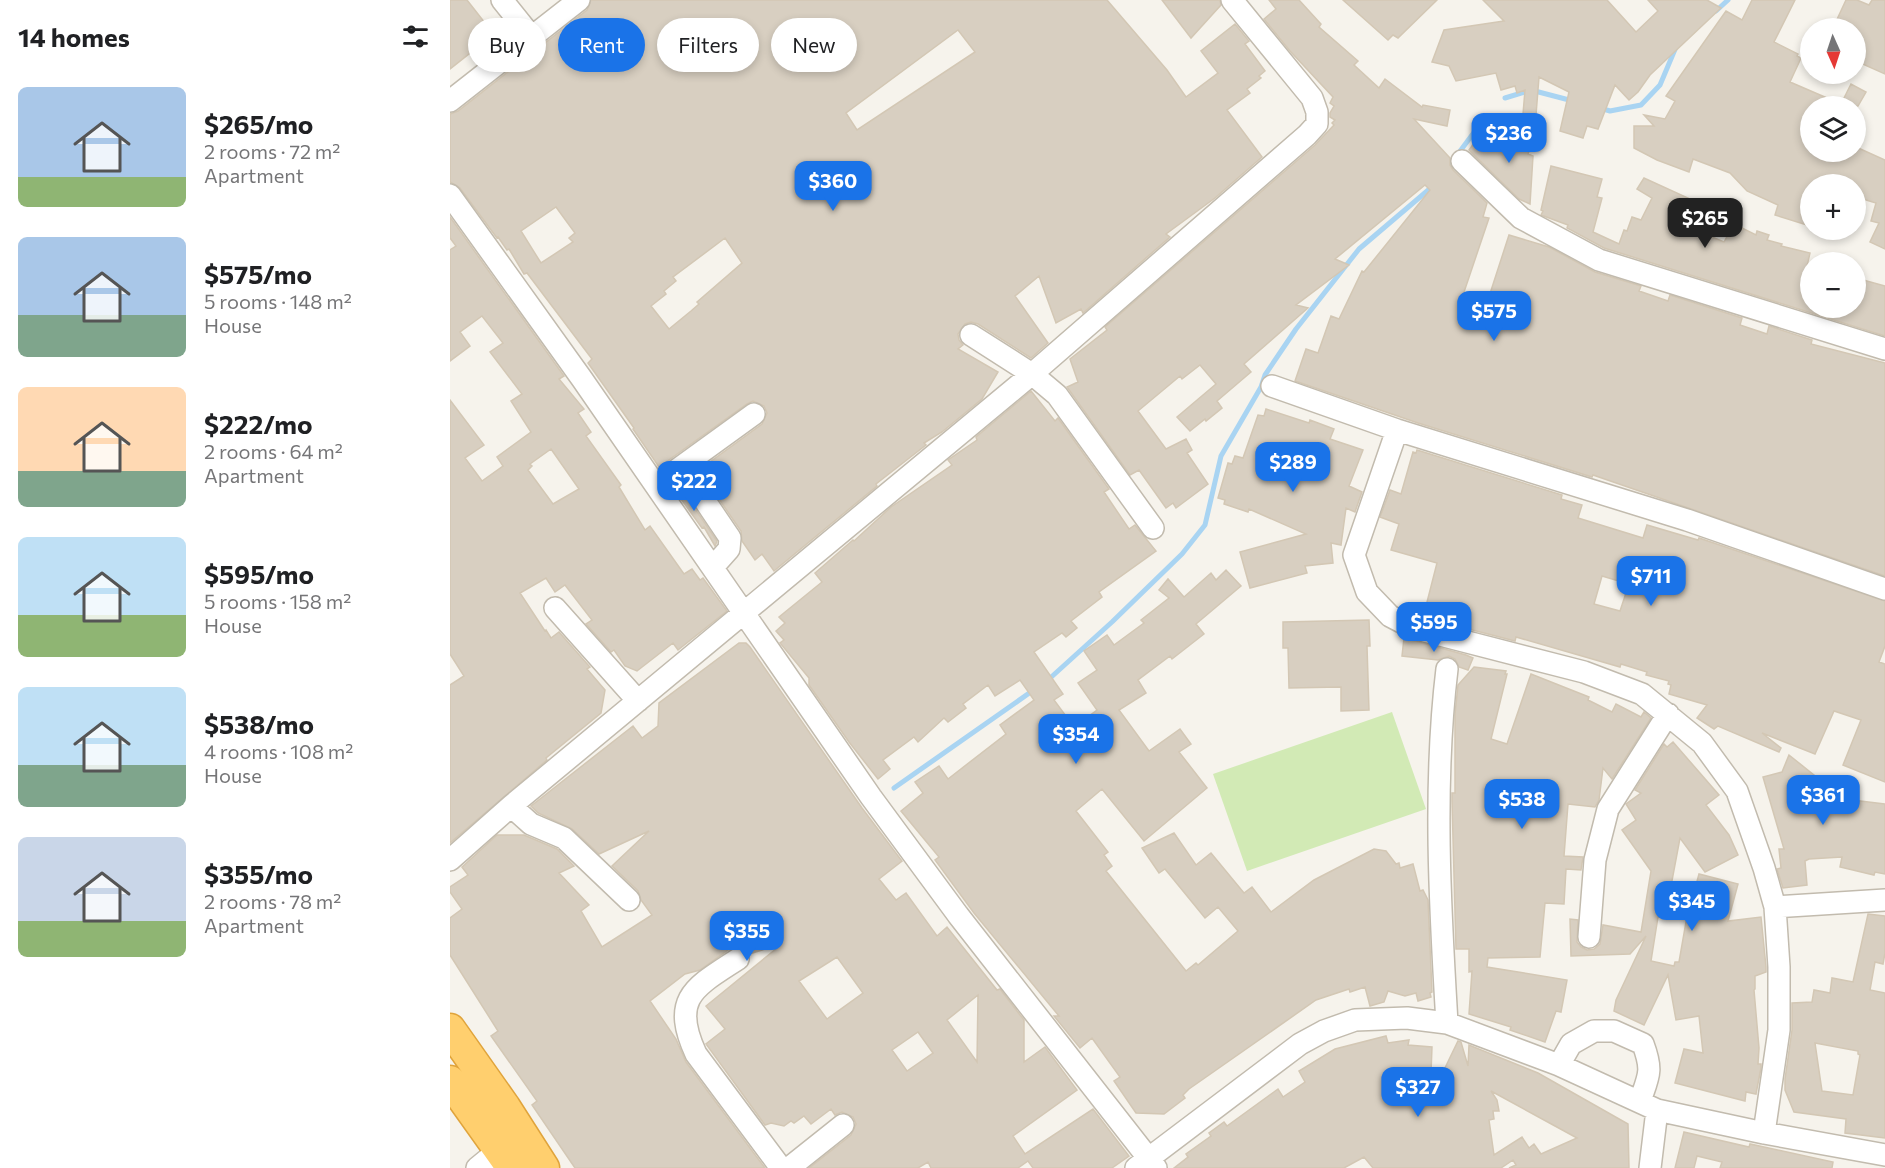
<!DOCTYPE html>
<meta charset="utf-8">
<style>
body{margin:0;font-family:Commissioner,sans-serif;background:#f6f6f6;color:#202124;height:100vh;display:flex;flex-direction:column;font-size:22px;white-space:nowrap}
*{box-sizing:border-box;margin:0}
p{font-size:20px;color:#757577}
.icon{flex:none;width:33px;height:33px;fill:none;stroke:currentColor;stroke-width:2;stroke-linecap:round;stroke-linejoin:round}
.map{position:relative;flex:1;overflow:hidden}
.panel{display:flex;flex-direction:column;background:#fff;width:450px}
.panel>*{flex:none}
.banner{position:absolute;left:18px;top:18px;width:570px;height:54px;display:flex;gap:12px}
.needle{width:39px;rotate:177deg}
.tools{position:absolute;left:1350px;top:18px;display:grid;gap:12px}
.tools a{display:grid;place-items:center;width:66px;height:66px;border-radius:50%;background:#fff;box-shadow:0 3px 9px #0003;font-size:30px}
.price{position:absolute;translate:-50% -51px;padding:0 14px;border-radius:12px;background:#1a73e8;color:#fff;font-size:20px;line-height:39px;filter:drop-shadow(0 2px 3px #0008)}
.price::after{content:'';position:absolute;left:50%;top:36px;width:18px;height:14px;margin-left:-9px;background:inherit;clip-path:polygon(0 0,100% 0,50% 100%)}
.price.active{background:#222;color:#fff}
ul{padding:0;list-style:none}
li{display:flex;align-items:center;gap:18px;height:150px;padding:0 18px}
li span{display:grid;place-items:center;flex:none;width:168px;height:120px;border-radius:9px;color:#555}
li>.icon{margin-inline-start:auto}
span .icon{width:72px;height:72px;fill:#fffc;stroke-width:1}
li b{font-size:26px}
h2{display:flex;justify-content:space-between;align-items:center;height:72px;padding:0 18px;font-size:26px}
.pill{padding:0 21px;border-radius:27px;background:#fff;box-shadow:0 3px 9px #0003;font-size:21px;line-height:54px}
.pill.active{background:#1a73e8;color:#fff}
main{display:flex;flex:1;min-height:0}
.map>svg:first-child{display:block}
.green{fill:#d2eab5}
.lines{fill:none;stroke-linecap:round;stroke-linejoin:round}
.stream{stroke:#a9d4f2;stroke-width:5}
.building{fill:#d8cfc1;stroke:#d3c7b4;stroke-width:1.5;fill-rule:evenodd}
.minor-casing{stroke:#c2bbae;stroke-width:24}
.highway-casing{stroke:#e0a43c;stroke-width:33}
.minor{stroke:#fff;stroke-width:21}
.highway{stroke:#ffcf6e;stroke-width:30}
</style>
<main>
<section class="panel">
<h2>14 homes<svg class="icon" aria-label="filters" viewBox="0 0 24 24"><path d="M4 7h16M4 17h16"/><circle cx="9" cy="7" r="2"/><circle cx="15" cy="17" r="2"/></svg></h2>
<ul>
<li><span style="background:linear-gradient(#a9c7e8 75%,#8fb573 0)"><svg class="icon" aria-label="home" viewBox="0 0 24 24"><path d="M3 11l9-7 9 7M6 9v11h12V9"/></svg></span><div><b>$265/mo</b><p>2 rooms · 72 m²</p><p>Apartment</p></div></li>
<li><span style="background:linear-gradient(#a9c7e8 65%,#7fa58c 0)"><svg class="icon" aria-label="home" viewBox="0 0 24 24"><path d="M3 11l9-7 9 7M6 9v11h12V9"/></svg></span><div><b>$575/mo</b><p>5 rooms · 148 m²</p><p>House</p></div></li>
<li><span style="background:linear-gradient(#ffd9b3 70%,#7fa58c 0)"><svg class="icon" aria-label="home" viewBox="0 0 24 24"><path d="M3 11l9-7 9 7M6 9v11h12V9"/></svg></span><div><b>$222/mo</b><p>2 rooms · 64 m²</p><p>Apartment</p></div></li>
<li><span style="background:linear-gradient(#bfe0f5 65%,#8fb573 0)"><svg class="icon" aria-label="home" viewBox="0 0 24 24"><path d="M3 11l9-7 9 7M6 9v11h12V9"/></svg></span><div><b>$595/mo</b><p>5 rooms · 158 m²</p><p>House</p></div></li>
<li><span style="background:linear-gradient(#bfe0f5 65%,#7fa58c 0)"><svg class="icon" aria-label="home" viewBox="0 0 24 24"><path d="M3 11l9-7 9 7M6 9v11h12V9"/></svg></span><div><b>$538/mo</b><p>4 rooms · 108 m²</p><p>House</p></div></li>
<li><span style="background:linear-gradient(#c9d6e8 70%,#8fb573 0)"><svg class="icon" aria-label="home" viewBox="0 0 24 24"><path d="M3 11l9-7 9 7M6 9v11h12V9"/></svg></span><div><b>$355/mo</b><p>2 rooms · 78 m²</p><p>Apartment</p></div></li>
</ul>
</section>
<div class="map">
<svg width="1435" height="1168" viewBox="0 0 1435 1168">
<rect width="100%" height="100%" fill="#f6f3ec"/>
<!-- green -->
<path class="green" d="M942 712 976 809 797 871 763 774Z"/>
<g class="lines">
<!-- stream -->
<path class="stream" d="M1266 11 1278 0
M1055 98 1081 90 1123 101
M1150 108 1160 111 1191 105 1210 85 1226 47
M996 170 1031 123
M598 680 662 622 732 554 755 525 771 456 811 387 815 375 846 329 909 249 983 186
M444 788 585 689"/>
</g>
<!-- building -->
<path class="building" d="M0 0H17L35 23 29 46 0 69Z
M141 0H657L717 70 736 97 768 73 751 51 785 24 799 41 795 44 815 71 809 76 811 78 797 89 800 93 777 110 812 157 765 198 716 234 720 237 633 313 631 309 606 323 589 276 565 296 598 343 581 358 528 324 521 322 515 324 508 334 509 340 513 345 508 349 548 372 532 399 492 432 474 443 476 445 426 484 427 486 324 571 312 554 305 560 292 541 291 531 249 470 312 424 317 413 314 406 303 401 297 404 209 467 183 429 184 428 138 363 142 359 77 273 74 274 59 249 57 250 48 237 47 238 10 188 0 182V114L8 111 137 10ZM508 30 525 52 407 130 396 113ZM106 207 125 233 119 238 123 242 91 263 71 231ZM275 238 292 263 247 302 249 304 241 311 219 329 201 306 216 294 214 291 226 281 223 277Z
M712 0H770L771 5 741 38Z
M819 0H849L871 24 869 27 908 61 904 65 929 88 935 79 972 107 973 105 1000 110 997 126 964 119 1000 158V165L1003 170 1037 203 1033 217 1039 218 1012 298 1036 306 1059 235 1099 247 1145 272 1191 286 1189 291 1218 301 1220 295 1292 318 1290 325 1317 334 1319 326 1362 340 1361 344 1435 363V576L1143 475 1142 477 968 423 845 381 856 349 868 353 881 316 889 319 912 271 914 272 980 190 975 185 885 259 899 265 846 305 858 308 794 364 801 372 767 401 772 408 756 421 755 419 740 431 727 417 766 384 750 365 732 379 730 376 688 411 716 449 736 439 742 450 737 453 758 484 726 508 723 503 716 508 689 470 680 475 617 387 628 382 620 359 657 330 655 327 865 145 884 125 882 123 885 120 880 117V113L884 106 880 103 883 97 840 51 814 19 826 9Z
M893 0H987L948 38 943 35 938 40Z
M1033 0H1157L1186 32 1208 11 1198 0H1257L1271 8 1200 75 1188 92 1179 100 1165 85 1148 129 1137 126 1133 138 1110 131 1119 92 1089 77 1086 115 1073 114 1075 90 1067 93 1065 86 1051 90 1046 73 1006 81 999 66 982 62 994 30 1054 21Z
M1302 0H1345L1324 42 1348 54 1347 56 1351 58 1340 82 1391 104 1401 84 1416 92 1408 106H1360V152H1406V147L1435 160V249L1420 242 1429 223 1421 221 1426 203 1406 197V184H1360V226L1325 215 1328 205 1297 191 1280 173 1243 159 1239 172 1207 160 1184 148V126H1204L1194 115 1215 119 1225 101 1216 96 1276 11 1292 20Z
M1396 0H1407L1419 5 1422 0H1435V74L1406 61V28H1383Z
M1059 132 1082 143 1078 154 1083 156 1080 204 1069 199 1019 150 1027 139 1038 147 1041 140 1053 145Z
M1101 166 1152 179 1147 197 1152 198 1143 232 1169 244 1174 230 1177 231 1182 217 1191 220 1202 198 1187 189 1194 178 1238 198 1231 213 1254 222 1250 232 1274 242 1284 224 1306 235 1307 231 1319 235 1317 240 1332 244 1331 246 1360 253 1357 266V272H1360V308H1406V278L1435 286V336L1154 248 1117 228 1118 225 1091 215 1093 211 1091 210Z
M0 217 114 376 109 379 134 409 128 413 141 432 136 436 171 485 169 487 195 530 200 526 234 574 242 569 250 580 253 578 277 611 228 650 223 643 187 671 175 666 164 650 161 652 136 624 142 620 115 585 105 592 96 578 70 593 95 631 96 630 101 638 109 632 140 667 137 669 155 690 151 713 96 758 97 760 0 843V685L14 676 0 654V400L34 445 15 458 32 481 53 466 47 457 81 432 61 401 72 394 40 352 53 343 32 316 10 332 20 346 0 361V250L6 246 0 238ZM101 449 129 489 103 504 78 470 82 466 80 464Z
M581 391 605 421 608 418 659 489 654 492 679 529 685 525 706 551 649 592 652 597 621 621 627 628 616 637 612 633 584 652 613 694 604 700 624 727 647 710 628 683 647 670 634 651 657 635 664 645 694 623 691 620 719 598 709 590 718 579 734 597 761 573 766 580 776 570 791 586 746 624 754 634 722 659 720 656 688 680 696 693 669 710 699 751 730 729 741 744 729 752 757 788 694 841 652 789 626 811 658 852 654 855 662 866 656 871 736 971 746 963 748 965 788 931 768 907 755 918 715 869 709 873 692 848 724 833 746 865 761 853 794 893 802 887 821 912 864 880 924 849 936 851 946 864 949 863 950 868 963 864 970 891 973 890 978 900 982 992 980 993 981 997 968 1001 966 993 955 996 938 991 934 1002 920 1006 915 987 900 992 899 989 866 1000 739 1089 733 1095 735 1098 714 1114 686 1113 664 1081 670 1077 642 1038 630 1048 604 1016H609L524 913 485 860 489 857 451 811 473 793 465 782 489 766 498 779 556 734 550 725 584 700 570 680 545 696 538 685 513 704 516 708 498 722 494 718 468 742 464 737 433 760 440 769 428 779 399 742 359 685V678L330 643 334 640 326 631 335 623 329 617 372 582 365 573 403 540 404 541 441 507 502 465 498 460 527 440 526 437Z
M816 409 859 423 860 420 884 429 880 439 913 450 899 486 912 492 905 512 896 508 891 545 881 543 883 563 855 566 857 573 800 588 790 552 856 534 799 509 798 512 774 504 775 500 768 498 778 463 782 464 785 456 793 458 808 415 814 416Z
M967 450 1112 495 1111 499 1132 505 1128 518 1193 538 1197 525 1248 540 1249 538 1435 601V646L1429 662 1435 664V782L1393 765 1411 720 1384 711 1365 754 1312 733 1331 748 1329 752 1268 726 1264 729 1247 718 1257 705 1219 694 1221 685 1218 684 1219 681 1196 675 1197 672 1171 664 1170 667 1066 637 1065 641 1007 626 1010 615 976 606 987 563 941 550 949 524 930 517 940 490 951 494 963 452 966 453ZM1152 576 1179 584 1170 611 1144 604Z
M228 484 267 541 265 546 254 527 252 528 223 488Z
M919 620 920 646H917L919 710 891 711V687L839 688 838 648H833V622Z
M954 638 1016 655 1023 658 1018 670 1009 667 1005 659 999 656 988 660 952 656Z
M289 643H296L300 647 412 808 452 861 429 879 446 900 456 893 487 936 497 927 547 990 550 989 574 1020V1062L595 1047 627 1090 563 1136 575 1154 643 1109 679 1156 662 1168H583L578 1161 568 1168H481L478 1162 468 1168H359L401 1135 406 1124 403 1117 392 1112 385 1115 381 1109 361 1124 354 1116 344 1123 341 1121 334 1126 321 1123 315 1125 256 1044 275 1029 256 1006 332 944 299 954 292 944 281 948 250 970 235 974 200 1001 226 1039 236 1062 315 1168H125L82 1105 87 1101 41 1036 48 1031 0 955V918L12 909 0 892V887L18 875 12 867 47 835H74L107 849 124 866 109 873 139 905 131 911 152 947 202 915 191 900 188 891 162 866 199 831 149 854 122 829 88 813 81 806 183 726 192 738 208 726 209 703ZM387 957 413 993 377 1019 349 981ZM528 995 527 1062 497 1020ZM468 1032 483 1053 457 1071 442 1050Z
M1024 667 1056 671 1055 674H1057L1041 739 1057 744 1081 674 1139 697 1138 700 1162 712 1166 704 1191 717 1194 712 1201 718 1162 779 1153 768 1149 800 1145 807 1118 804 1114 856 1133 857 1131 870 1116 869 1114 904 1095 903 1090 957 1038 958 1037 967 1117 980 1111 1012 1106 1011 1095 1042 1060 1030 1061 1027 1019 1014 1022 971 1019 972V949H1006L1002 801V793H1005V714L1008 685Z
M1223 742 1269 795 1256 805 1279 835 1288 855 1255 872 1230 838 1215 918 1208 917 1201 961 1224 966 1225 962H1229L1236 922 1249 874 1288 884 1278 921 1311 917 1316 967V972L1305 976V989L1304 990 1309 1048 1308 1064H1311V1068L1306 1094 1296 1092 1295 1101 1225 1083 1234 1049 1253 1053 1249 1016 1226 1020 1218 975 1194 1025 1164 1011 1166 1000 1196 936 1180 954 1121 956 1120 919 1128 920 1127 942 1131 947 1137 950 1144 949 1150 944 1153 925 1191 932 1201 871 1172 830 1186 820 1176 804 1191 793 1185 790 1214 744 1217 747Z
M1339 755 1394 799 1435 804V874L1425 872 1424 875 1390 867 1392 857 1359 859 1355 861 1357 885 1333 888 1327 869 1331 868 1329 849H1334L1313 777 1332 772Z
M1418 914 1435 916V953L1433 964 1425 962 1420 990 1435 993V1138L1395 1133 1396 1119 1344 1112 1335 1090V1079L1342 1030V1003L1362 1002 1364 990 1380 993 1382 978 1403 982ZM1365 1043 1408 1051V1054L1410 1055 1403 1095 1372 1091Z
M936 1036 938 1043 959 1040 958 1045 982 1047 980 1099 1008 1041 1011 1042 1018 1066 1019 1045 1088 1073 1178 1124 1179 1168H1059L1066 1165 1063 1160 1051 1168H923L914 1157 894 1168H724L738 1157 736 1154 761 1136 759 1133 774 1122 777 1126 828 1089 833 1097 855 1082 849 1071 885 1049ZM1041 1091 1105 1126 1127 1138 1091 1154 1084 1144 1079 1148 1072 1137 1044 1155 1039 1120 1044 1119 1043 1111H1049L1047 1100Z
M1234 1132 1299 1147 1300 1144 1383 1162 1382 1168H1270L1272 1162 1247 1156 1244 1168H1225Z"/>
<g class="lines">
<!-- minor casing -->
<g class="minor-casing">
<path id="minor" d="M52 0 81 36
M0 101 129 0
M1012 161 1071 218 1149 260 1435 349
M0 195 132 379 421 797 508 915 706 1168
M521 335 582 374 607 395 703 528
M822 386 947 430 1237 520 1435 589
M947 430 904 555 917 592 940 616 963 628 1134 672 1192 694 1252 743 1287 791 1314 868 1325 907 1329 967V1030L1314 1133
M232 467 280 538 279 549 263 567
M206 485 304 414
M105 608 188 701
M61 806 81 824 114 838 179 900
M0 860 61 806 582 374 857 135 867 124V112L862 98 782 0
M1325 907 1435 900
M1139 937 1145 860 1158 809 1218 714
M288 959C245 987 220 998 246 1054L331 1168
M997 1023C990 908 983 784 997 669
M1109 1065 1121 1044 1144 1031H1164L1193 1044C1203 1071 1199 1075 1190 1101
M27 1168 49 1150
M339 1168 393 1125
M686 1168 850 1044 874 1031 905 1020 957 1018 997 1023 1109 1065 1207 1110 1314 1133 1435 1155
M1200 1168 1207 1110"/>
</g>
<!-- highway casing -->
<g class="highway-casing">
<path id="highway" d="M0 1029 55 1107 94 1168
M0 1081 62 1168"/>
</g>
<!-- minor -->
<use href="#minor" class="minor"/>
<!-- highway -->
<use href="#highway" class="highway"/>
</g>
</svg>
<div class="tools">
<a><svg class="needle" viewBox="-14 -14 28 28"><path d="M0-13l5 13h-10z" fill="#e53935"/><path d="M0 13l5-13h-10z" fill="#757577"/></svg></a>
<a><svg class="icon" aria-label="layers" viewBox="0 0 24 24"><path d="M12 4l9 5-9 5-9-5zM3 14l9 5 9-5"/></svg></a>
<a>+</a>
<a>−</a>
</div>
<b class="price" style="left:1059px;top:164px">$236</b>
<b class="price" style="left:383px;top:212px">$360</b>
<b class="price active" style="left:1255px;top:249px">$265</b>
<b class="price" style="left:1044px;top:342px">$575</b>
<b class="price" style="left:843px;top:493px">$289</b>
<b class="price" style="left:244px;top:512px">$222</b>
<b class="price" style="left:1201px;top:607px">$711</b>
<b class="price" style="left:984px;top:653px">$595</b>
<b class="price" style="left:626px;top:765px">$354</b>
<b class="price" style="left:1373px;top:826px">$361</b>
<b class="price" style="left:1072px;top:830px">$538</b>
<b class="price" style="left:1242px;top:932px">$345</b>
<b class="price" style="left:297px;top:962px">$355</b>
<b class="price" style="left:968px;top:1118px">$327</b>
<div class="banner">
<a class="pill">Buy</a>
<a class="pill active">Rent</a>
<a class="pill">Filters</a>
<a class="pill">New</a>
</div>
</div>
</main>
